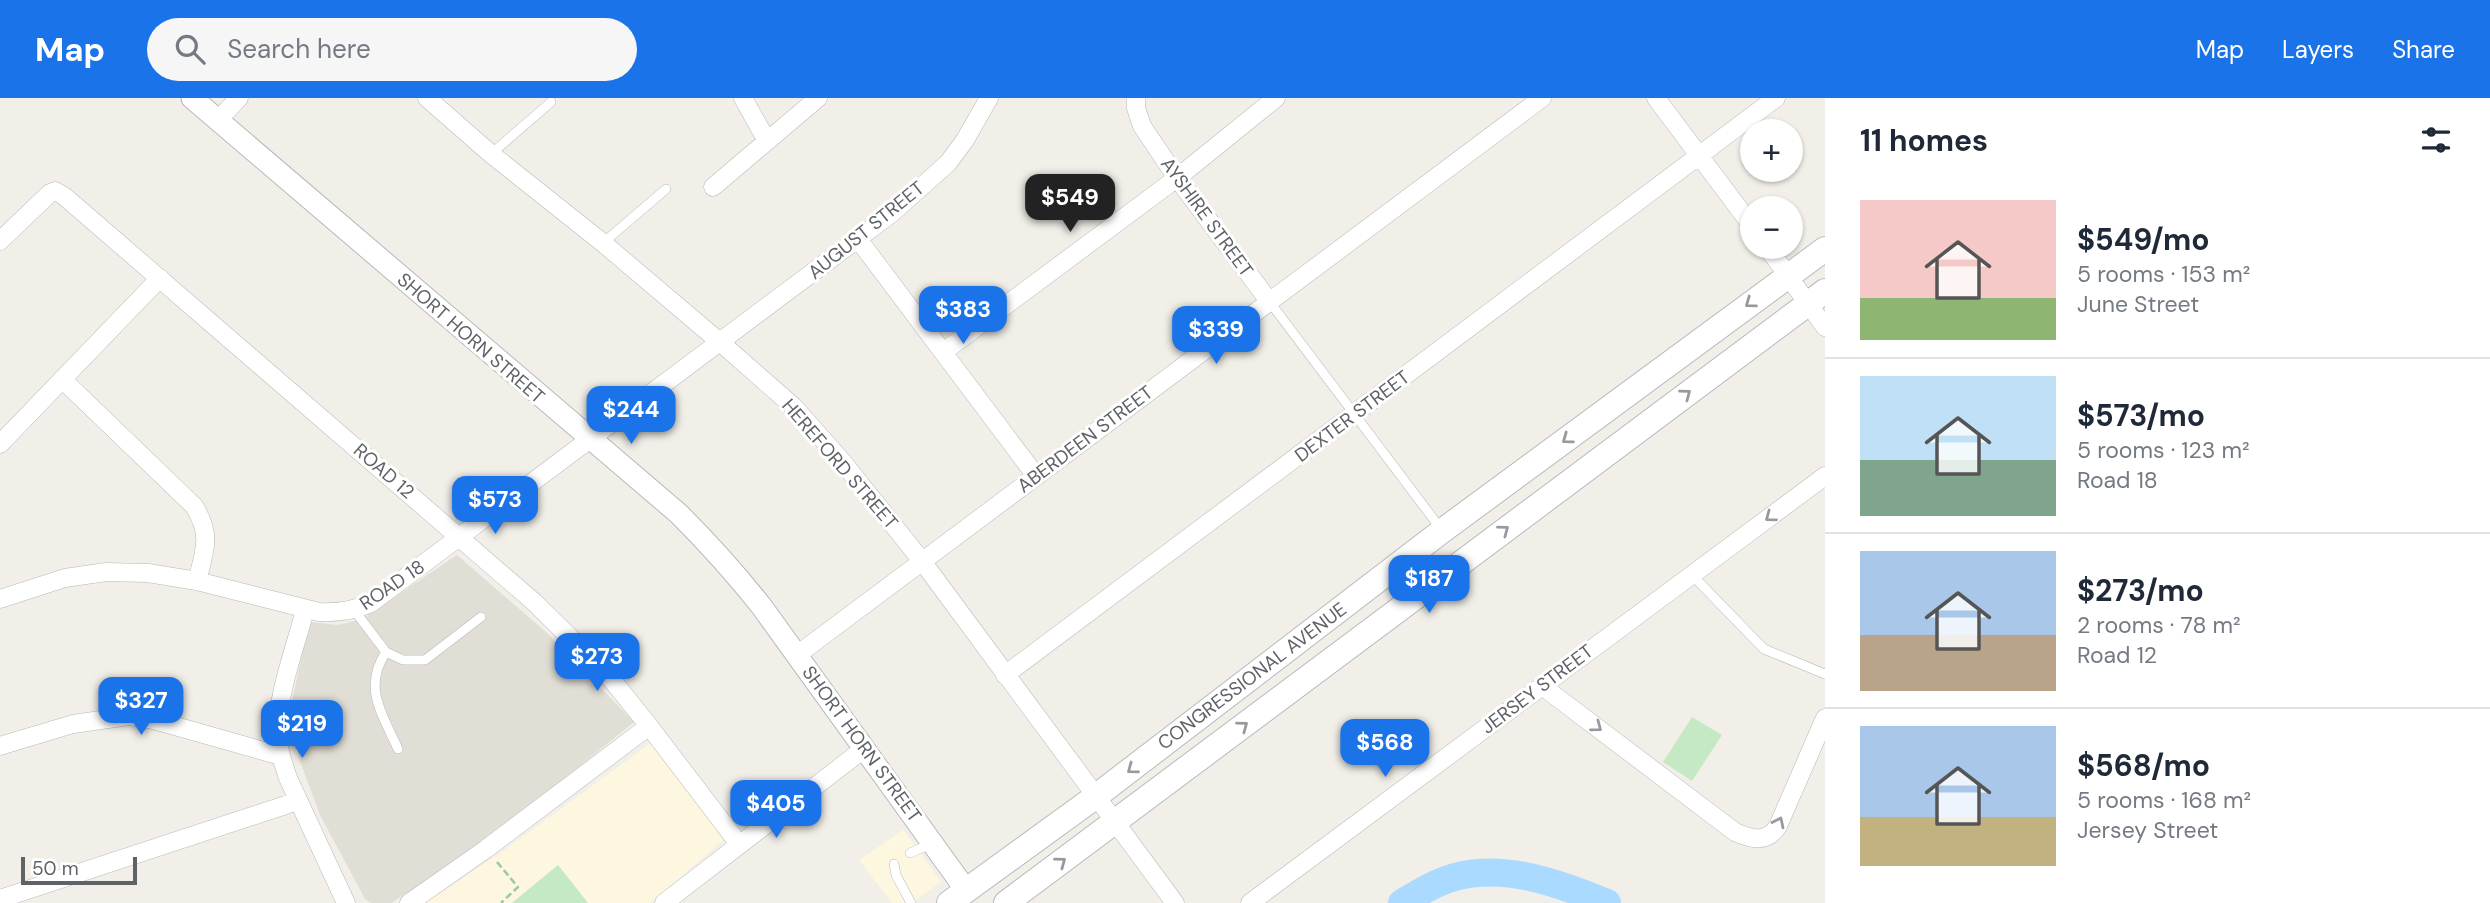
<!DOCTYPE html>
<meta charset="utf-8">
<style>
body{margin:0;font-family:"DM Sans",sans-serif;background:#f6f6f7;color:#1f2937;height:100vh;display:flex;flex-direction:column;font-size:26px;white-space:nowrap}
*{box-sizing:border-box;margin:0}
p{font-size:23px;color:#747a83}
.icon{flex:none;width:38px;height:38px;fill:none;stroke:currentColor;stroke-width:2;stroke-linecap:round;stroke-linejoin:round}
.map{position:relative;flex:1;overflow:hidden}
.side{display:flex;flex-direction:column;background:#fff;width:665px}
.side>*{flex:none}
.buttons{position:absolute;left:1740px;top:21px;display:grid;gap:14px}
.buttons a{display:grid;place-items:center;width:63px;height:63px;border-radius:50%;background:#fff;box-shadow:0 2px 5px #0004;font-size:35px}
.scale{position:absolute;left:21px;bottom:18px;width:116px;box-sizing:border-box;padding-left:7px;border:4px solid #5f6368;border-top:0;font-size:19px;line-height:24px;white-space:nowrap;color:#5f6368;-webkit-text-stroke:5px #fff;paint-order:stroke}
.price{position:absolute;translate:-50% -60px;padding:0 16px;border-radius:14px;background:#1a73e8;color:#fff;font-size:23px;line-height:46px;filter:drop-shadow(0 2px 4px #0008)}
.price::after{content:'';position:absolute;left:50%;top:42px;width:21px;height:16px;margin-left:-10px;background:inherit;clip-path:polygon(0 0,100% 0,50% 100%)}
.price.selected{background:#222;color:#fff}
ul{padding:0;list-style:none}
li{display:flex;align-items:center;gap:21px;height:175px;padding:0 35px}
li+li{border-top:2px solid #e0e1e3}
li span{display:grid;place-items:center;flex:none;width:196px;height:140px;border-radius:0px;color:#555}
li>.icon{margin-inline-start:auto}
span .icon{width:84px;height:84px;fill:#fffc;stroke-width:1}
li b{font-size:30px}
h2{display:flex;justify-content:space-between;align-items:center;height:84px;padding:0 35px;font-size:30px}
header{display:flex;align-items:center;gap:42px;box-sizing:border-box;height:98px;padding:0 35px;background:#1a73e8;color:#fff}
header strong{font-size:33px}
nav{display:flex;gap:38px;margin-inline-start:auto;font-size:24px}
.search{width:490px;height:63px;background:#f6f6f7;display:flex;align-items:center;gap:18px;box-sizing:border-box;padding:0 24px;border-radius:38px;color:#747a83;font-size:26px}
main{display:flex;flex:1;min-height:0}
.map>svg:first-child{display:block}
.commercial{fill:#fef7e0}
.education{fill:#e1ded6}
.green{fill:#c5e8c5}
.lines{fill:none;stroke-linecap:round;stroke-linejoin:round}
.river{stroke:#aadaff;stroke-width:28}
.service-casing{stroke:#b5b8bc;stroke-width:10}
.minor-casing{stroke:#b5b8bc;stroke-width:19}
.tertiary-casing{stroke:#b5b8bc;stroke-width:23}
.secondary-casing{stroke:#b6babf;stroke-width:26}
.path{stroke:#9cc7a9;stroke-width:2.5;stroke-dasharray:7 3.5;stroke-linecap:butt}
.service{stroke:#fff;stroke-width:9}
.minor{stroke:#fff;stroke-width:18}
.tertiary{stroke:#fff;stroke-width:21}
.secondary{stroke:#fff;stroke-width:24}
.oneway{stroke:#979a9d}
.labels{text-anchor:middle;dominant-baseline:central;stroke-width:6;stroke-linejoin:round;paint-order:stroke}
.street-label{font-size:19px;fill:#5f6368;stroke:#fff}
</style>
<header>
<strong>Map</strong>
<div class="search"><svg class="icon" aria-label="search" viewBox="0 0 24 24"><circle cx="10" cy="10" r="6"/><path d="M15 15l6 6"/></svg>Search here</div>
<nav><a>Map</a><a>Layers</a><a>Share</a></nav>
</header>
<main>
<div class="map">
<svg width="1825" height="805" viewBox="0 0 1825 805">
<rect width="100%" height="100%" fill="#f1efe8"/>
<!-- commercial -->
<path class="commercial" d="M652 644 726 740 650 805H588L558 767 512 805H425L499 756Z
M903 732 941 784 912 805H892L859 762Z"/>
<!-- education -->
<path class="education" d="M457 457 547 535 634 624 482 747 391 805H371L365 801 320 717 298 658 291 608 309 524 338 527 362 521Z"/>
<!-- green -->
<path class="green" d="M1692 619 1722 637 1692 683 1663 664Z
M558 767 588 805H512Z"/>
<g class="lines">
<!-- river -->
<path class="river" d="M1402 805C1419 795 1436 784 1455 779 1505 765 1561 786 1607 805"/>
<!-- service casing -->
<g class="service-casing">
<path id="service" d="M491 56 551 4
M603 145 666 91
M1269 203 1441 431
M1692 477 1764 551 1825 576
M354 512 386 554 403 562H425L481 519
M386 554C362 590 383 617 398 651
M910 755 931 746
M894 766 896 777 911 805"/>
</g>
<!-- minor casing -->
<g class="minor-casing">
<path id="minor" d="M427 0 491 56 603 145 721 245 794 309 841 362 922 463 1175 805
M743 0 767 43
M1136 0V10L1142 28 1177 80 1269 203
M1656 0 1752 128
M218 22 239 0
M713 89 818 0
M858 141 1036 378
M0 143 50 95 55 93 64 98 534 504 608 577 649 628 739 746
M1767 149 1825 229
M943 254 1177 80 1276 0
M62 281 194 408C212 437 205 452 197 483
M0 346 160 180
M0 501 65 480 106 474 148 475 197 483 319 514C338 515 353 513 371 505L892 115 948 65 965 42 989 0
M305 512C295 551 275 601 278 642 279 655 284 667 288 680L346 805
M797 557 1542 0
M1005 577 1776 0
M1542 588 1735 734C1751 741 1767 746 1778 728L1825 620
M0 648 73 626 129 618 154 622 281 658
M0 801 298 703
M409 805 486 751 649 628
M664 805 865 650
M1250 805 1825 378"/>
</g>
<!-- tertiary casing -->
<g class="tertiary-casing">
<path id="tertiary" d="M192 0 679 416C709 446 736 476 762 509L966 792"/>
</g>
<!-- secondary casing -->
<g class="secondary-casing">
<path id="secondary" d="M949 805 1095 699 1442 433 1825 151
M1006 805 1825 193"/>
</g>
<!-- path -->
<path class="path" d="M497 764 518 789 501 805"/>
<!-- service -->
<use href="#service" class="service"/>
<!-- minor -->
<use href="#minor" class="minor"/>
<!-- tertiary -->
<use href="#tertiary" class="tertiary"/>
<!-- secondary -->
<use href="#secondary" class="secondary"/>
</g>
<!-- one-way arrows -->
<defs><path id="oneway-chevron" d="M-2-3.5L2.5 0L-2 3.5" fill="none" stroke-width="1.6" stroke-linecap="round" stroke-linejoin="round" transform="scale(1.75)"/></defs>
<g class="oneway">
<use href="#oneway-chevron" transform="translate(1750 205) rotate(144)"/>
<use href="#oneway-chevron" transform="translate(1686 296) rotate(-37)"/>
<use href="#oneway-chevron" transform="translate(1567 341) rotate(144)"/>
<use href="#oneway-chevron" transform="translate(1770 419) rotate(143)"/>
<use href="#oneway-chevron" transform="translate(1504 432) rotate(-37)"/>
<use href="#oneway-chevron" transform="translate(1243 628) rotate(-37)"/>
<use href="#oneway-chevron" transform="translate(1597 629) rotate(37)"/>
<use href="#oneway-chevron" transform="translate(1132 671) rotate(143)"/>
<use href="#oneway-chevron" transform="translate(1779 724) rotate(-64)"/>
<use href="#oneway-chevron" transform="translate(1061 764) rotate(-37)"/>
</g>
<g class="labels">
<!-- street labels -->
<g class="street-label">
<text transform="translate(1207 119) rotate(54)">AYSHIRE STREET</text>
<text transform="translate(866 132) rotate(-39)">AUGUST STREET</text>
<text transform="translate(471 240) rotate(41)">SHORT HORN STREET</text>
<text transform="translate(1352 318) rotate(-37)">DEXTER STREET</text>
<text transform="translate(1085 341) rotate(-37)">ABERDEEN STREET</text>
<text transform="translate(840 366) rotate(49)">HEREFORD STREET</text>
<text transform="translate(384 373) rotate(41)">ROAD 12</text>
<text transform="translate(392 487) rotate(-34)">ROAD 18</text>
<text transform="translate(1252 578) rotate(-37)">CONGRESSIONAL AVENUE</text>
<text transform="translate(1537 591) rotate(-37)">JERSEY STREET</text>
<text transform="translate(862 646) rotate(54)">SHORT HORN STREET</text>
</g>
</g>
</svg>
<div class="buttons">
<a>+</a>
<a>−</a>
</div>
<div class="scale">50 m</div>
<b class="price selected" style="left:1070px;top:136px">$549</b>
<b class="price" style="left:963px;top:248px">$383</b>
<b class="price" style="left:1216px;top:268px">$339</b>
<b class="price" style="left:631px;top:348px">$244</b>
<b class="price" style="left:495px;top:438px">$573</b>
<b class="price" style="left:1429px;top:517px">$187</b>
<b class="price" style="left:597px;top:595px">$273</b>
<b class="price" style="left:141px;top:639px">$327</b>
<b class="price" style="left:302px;top:662px">$219</b>
<b class="price" style="left:1385px;top:681px">$568</b>
<b class="price" style="left:776px;top:742px">$405</b>
</div>
<section class="side">
<h2>11 homes<svg class="icon" aria-label="filters" viewBox="0 0 24 24"><path d="M4 7h16M4 17h16"/><circle cx="9" cy="7" r="2"/><circle cx="15" cy="17" r="2"/></svg></h2>
<ul>
<li><span style="background:linear-gradient(#f6c9c9 70%,#8fb573 0)"><svg class="icon" aria-label="home" viewBox="0 0 24 24"><path d="M3 11l9-7 9 7M6 9v11h12V9"/></svg></span><div><b>$549/mo</b><p>5 rooms · 153 m²</p><p>June Street</p></div></li>
<li><span style="background:linear-gradient(#bfe0f5 60%,#7fa58c 0)"><svg class="icon" aria-label="home" viewBox="0 0 24 24"><path d="M3 11l9-7 9 7M6 9v11h12V9"/></svg></span><div><b>$573/mo</b><p>5 rooms · 123 m²</p><p>Road 18</p></div></li>
<li><span style="background:linear-gradient(#a9c7e8 60%,#b9a48a 0)"><svg class="icon" aria-label="home" viewBox="0 0 24 24"><path d="M3 11l9-7 9 7M6 9v11h12V9"/></svg></span><div><b>$273/mo</b><p>2 rooms · 78 m²</p><p>Road 12</p></div></li>
<li><span style="background:linear-gradient(#a9c7e8 65%,#c2b280 0)"><svg class="icon" aria-label="home" viewBox="0 0 24 24"><path d="M3 11l9-7 9 7M6 9v11h12V9"/></svg></span><div><b>$568/mo</b><p>5 rooms · 168 m²</p><p>Jersey Street</p></div></li>
</ul>
</section>
</main>
